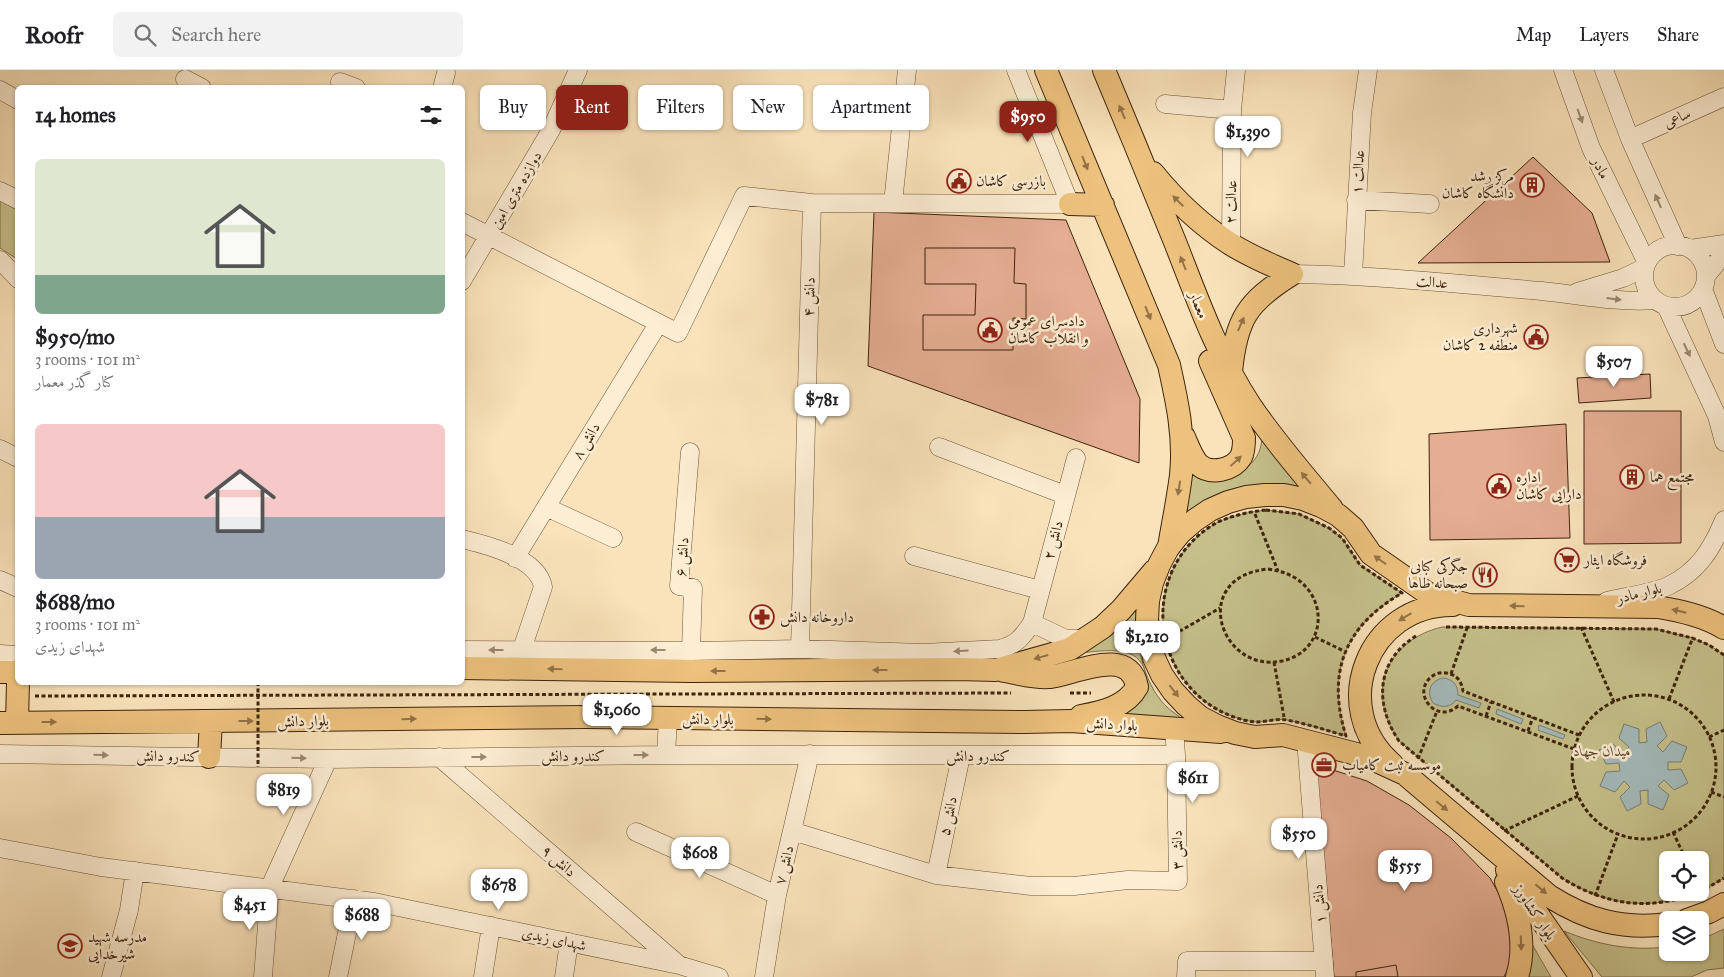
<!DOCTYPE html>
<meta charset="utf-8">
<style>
body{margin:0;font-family:"IM FELL Great Primer",Amiri,serif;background:#f2f2f2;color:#202124;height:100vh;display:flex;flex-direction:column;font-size:19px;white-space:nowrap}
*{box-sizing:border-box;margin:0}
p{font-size:16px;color:#757577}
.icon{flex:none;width:28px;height:28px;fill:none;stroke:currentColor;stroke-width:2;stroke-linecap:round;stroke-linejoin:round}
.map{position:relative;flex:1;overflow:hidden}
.sheet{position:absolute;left:15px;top:15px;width:450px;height:600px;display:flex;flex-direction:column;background:#fff;border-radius:8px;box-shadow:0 1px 4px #0004}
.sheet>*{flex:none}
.top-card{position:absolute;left:480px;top:15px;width:475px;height:45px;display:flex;gap:10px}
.fabs{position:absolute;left:1659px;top:781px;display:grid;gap:10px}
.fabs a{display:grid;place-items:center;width:50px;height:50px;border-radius:8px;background:#fff;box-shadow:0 1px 4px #0004;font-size:25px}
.price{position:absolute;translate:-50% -42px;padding:0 11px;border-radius:10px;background:#fff;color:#222;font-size:16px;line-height:32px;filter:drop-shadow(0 1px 2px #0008)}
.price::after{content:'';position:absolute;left:50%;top:30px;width:15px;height:11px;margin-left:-8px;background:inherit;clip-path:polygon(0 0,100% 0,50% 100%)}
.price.on{background:#8f2418;color:#fff}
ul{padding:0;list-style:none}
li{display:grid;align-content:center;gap:10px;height:265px;padding:0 20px}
li span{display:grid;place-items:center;height:155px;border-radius:8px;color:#555}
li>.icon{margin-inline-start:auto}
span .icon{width:90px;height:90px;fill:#fffc;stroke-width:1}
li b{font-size:21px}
h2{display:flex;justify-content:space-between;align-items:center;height:60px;padding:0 20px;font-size:21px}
.pill{padding:0 18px;border-radius:8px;background:#fff;box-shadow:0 1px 4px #0004;font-size:18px;line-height:45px}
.pill.on{background:#8f2418;color:#fff}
header{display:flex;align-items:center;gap:30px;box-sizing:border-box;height:70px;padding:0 25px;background:#fff;border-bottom:1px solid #e0e0e0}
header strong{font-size:24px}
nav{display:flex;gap:28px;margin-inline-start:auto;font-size:18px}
.search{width:350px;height:45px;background:#f2f2f2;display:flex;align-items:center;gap:12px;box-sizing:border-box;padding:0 18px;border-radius:8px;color:#757577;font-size:19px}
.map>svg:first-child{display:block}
.green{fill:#c6c18b;stroke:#82724c}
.water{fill:#a4bbbc;stroke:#7b7e76}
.building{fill:#e5ad92;stroke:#3d230d}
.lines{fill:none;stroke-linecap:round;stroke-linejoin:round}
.minor-casing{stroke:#6c5338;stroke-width:19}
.major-casing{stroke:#3d230d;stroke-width:24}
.path{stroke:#3d230d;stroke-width:3;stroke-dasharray:4 2.5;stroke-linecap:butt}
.minor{stroke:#fcedd3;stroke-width:18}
.major{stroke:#edc27e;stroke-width:22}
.path-bridge{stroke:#3d230d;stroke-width:3;stroke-dasharray:4 2.5;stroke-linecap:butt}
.oneway{fill:#957246}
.oneway2{fill:#9c8870}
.labels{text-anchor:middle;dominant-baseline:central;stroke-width:5;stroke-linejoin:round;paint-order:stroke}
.street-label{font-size:15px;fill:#3d230d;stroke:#fcedd3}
.poi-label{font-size:15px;fill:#3d230d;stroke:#fcedd3;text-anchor:start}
.park-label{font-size:15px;font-style:italic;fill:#5f4a2c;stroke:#fcedd3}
</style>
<header>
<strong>Roofr</strong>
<div class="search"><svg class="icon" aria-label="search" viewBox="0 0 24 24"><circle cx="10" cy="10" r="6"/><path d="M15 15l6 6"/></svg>Search here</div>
<nav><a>Map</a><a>Layers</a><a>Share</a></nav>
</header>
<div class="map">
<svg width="1724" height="907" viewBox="0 0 1724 907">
<rect width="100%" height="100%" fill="#fae3bb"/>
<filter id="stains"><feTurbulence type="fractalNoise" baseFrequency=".004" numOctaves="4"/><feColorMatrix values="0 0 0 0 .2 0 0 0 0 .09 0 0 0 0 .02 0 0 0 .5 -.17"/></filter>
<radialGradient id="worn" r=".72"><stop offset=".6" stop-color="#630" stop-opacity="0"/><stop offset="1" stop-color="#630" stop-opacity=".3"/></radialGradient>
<!-- green -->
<path class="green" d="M0 125 17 135V189L0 178Z
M1262 368 1309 423 1180 454 1187 384 1243 400C1255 392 1261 383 1262 368Z
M1266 440 1299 444 1329 458 1342 468 1360 495 1402 523C1345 556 1326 602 1346 666 1326 660 1307 654 1287 650 1277 648 1267 652 1257 652 1240 651 1221 643 1207 633 1145 587 1148 490 1218 452 1234 445 1249 442 1266 440Z
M1136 534C1135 567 1141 611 1166 636 1170 640 1176 644 1181 648L1111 644C1120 637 1138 625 1144 617 1148 611 1146 604 1144 598 1134 573 1099 582 1078 583Z
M1442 557 1656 559 1692 568 1709 575 1724 585V808L1700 822V790H1668V822H1698C1650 842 1605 835 1562 808L1399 671C1365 622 1385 571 1442 557Z
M1724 859V898L1707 900 1691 907H1602L1564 861C1598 875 1631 881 1667 877L1668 882H1700V870Z
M1529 869 1551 907H1524Z"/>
<!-- water -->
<path class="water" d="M1443 608C1453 609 1458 615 1458 625L1481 633 1479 638 1456 630C1450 638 1442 638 1433 633 1426 622 1430 611 1443 608Z
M1497 639 1523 649 1521 654 1496 644Z
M1660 652 1667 666 1657 676 1663 682 1672 671 1687 677 1681 692H1668V700L1681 699 1688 713 1674 720 1664 710 1658 716 1669 725 1663 740 1648 734V720L1640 721 1641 734 1627 741 1620 727 1630 717 1624 711 1615 722 1600 716 1606 702 1620 701 1619 693 1606 694 1599 680 1613 674 1623 683 1629 677 1619 668 1624 654 1639 659V673L1647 672 1646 659Z
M1539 655 1565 665 1563 669 1538 660Z"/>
<!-- building -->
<path class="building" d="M1533 87 1592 143 1610 192 1418 193Z
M874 142 1066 150 1140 329 1139 393 868 296Z
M925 178H1015L1014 213 1026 214V249L1013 248V280H923V245H975L976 214H925Z
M1650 304 1651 328 1579 333 1577 308Z
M1584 341H1681V473L1584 474Z
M1566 354 1570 468 1430 470 1429 364Z
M1333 700 1367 711 1409 735 1451 768 1490 808 1509 841 1516 873 1510 894 1504 907H1334L1317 705Z
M1396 895 1398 907H1356V902Z"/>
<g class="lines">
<!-- minor casing -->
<g class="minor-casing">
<path id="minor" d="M1563 0 1591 78 1647 193
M1604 0 1630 69 1678 176
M185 9 202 18
M340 12 356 18
M442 18 446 3
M0 20 18 30
M1165 34 1232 40
M1630 69 1724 27
M0 121 18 130
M1356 130 1430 134
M893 133 907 0
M462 152 678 263 744 126 812 133 1070 134 1016 0
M1231 174 1232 40 1236 0
M1644 206a31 31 0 1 1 62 0a31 31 0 1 1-62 0Z
M1690 179 1724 174
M0 190 18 209
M1292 204C1376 205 1459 214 1542 221 1580 225 1618 233 1655 230
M1353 205 1362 43 1368 0
M1706 206 1724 184
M462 211 551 60 578 0
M1703 219 1724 274
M1577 222 1623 208 1644 198
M1666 236 1717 346 1724 372
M939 377 1065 425
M0 379 18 388
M690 382 679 516 693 518 691 581
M546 437 613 468
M462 469C488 475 538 488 543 517L518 591
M914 486 1040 520
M515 488 658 254
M0 510 18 518
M1607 531C1624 527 1653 523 1668 516 1698 502 1712 479 1724 450
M1032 553 1066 569H1086
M800 579 812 133
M462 580 691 581 800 579 924 583 1000 579C1018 574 1022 567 1032 553L1076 388
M0 584 18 585
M1306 670 1325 907
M0 684 328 689 666 685H1176
M666 685 668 648
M439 687 679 895
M792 761 936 805 1031 816H1074L1128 810 1178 811 1176 685 1174 659
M636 762 777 825
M0 778 101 797 374 832 679 895 719 907
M936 805 961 686
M111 907 129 840 135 801
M263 907 270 817 328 689
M338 907 354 829
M483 907 491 856
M564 907 569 872
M764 907 777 825 810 684
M1186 907 1187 891H1324"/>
</g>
<!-- major casing -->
<g class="major-casing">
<path id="major" d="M1046 0 1169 295C1177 331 1185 367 1181 405 1178 429 1173 453 1169 477
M1104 0C1128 57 1152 115 1175 172 1197 228 1217 285 1250 335 1274 371 1304 405 1332 439
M1153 103C1175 130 1200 154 1229 173 1249 186 1271 195 1292 204
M1070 134 1103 135
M1231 302C1236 249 1247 232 1292 204
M1184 367C1188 376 1192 388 1199 395 1211 405 1233 400 1241 387 1244 381 1244 374 1244 368L1210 291
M462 598 691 601 958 599 996 600 1070 579 1103 557 1121 540 1154 501
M1004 601C1017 603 1037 609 1050 607 1075 604 1130 575 1137 617 1126 637 1102 642 1081 646
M0 602H18
M0 653 587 647 1024 652 1071 651 1221 662
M17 653 18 612
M209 687 211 651
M1392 694C1327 638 1368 534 1453 535
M1507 800 1581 907
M1506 812C1519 842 1527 875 1517 907
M1687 850 1709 842 1724 834
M1668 854C1622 860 1587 850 1549 826L1405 704 1368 687 1283 665 1255 667 1235 663 1217 656 1200 647 1186 635 1173 621 1162 605 1154 588 1147 550 1148 531 1152 513 1159 495 1168 478 1180 463 1195 450 1210 440 1228 432 1246 427 1265 425H1284L1303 429 1321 436 1338 445 1353 458 1371 484 1430 525 1469 535 1658 537C1681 541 1704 546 1724 558"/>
</g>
<!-- path -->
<path class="path" d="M1266 440 1299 444 1329 458 1342 468 1360 495 1402 523C1345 556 1326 602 1346 666 1326 660 1307 654 1287 650 1277 648 1267 652 1257 652 1240 651 1221 643 1207 633 1145 587 1148 490 1218 452 1234 445 1249 442 1266 440Z
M1255 444 1278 501
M1268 499C1279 501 1288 503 1297 509 1330 532 1324 582 1282 591 1220 604 1188 507 1268 499Z
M1446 557 1656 559 1692 568 1709 575 1724 585
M1581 557 1614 632
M1416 566C1376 591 1374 634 1399 671L1562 808C1605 835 1650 842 1698 822
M1315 567 1346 582
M1168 568 1220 538
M1274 592 1284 647
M1451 604 1468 555
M1070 623H1091
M1572 697a72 72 0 1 1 144 0a72 72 0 1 1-144 0Z
M35 626 1011 623
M1669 629 1693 567
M1486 646 1491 632
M1528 661 1533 647
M1709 667 1724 660
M1574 679 1458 636C1435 656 1409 620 1434 605 1439 602 1445 602 1450 604 1458 606 1462 613 1463 621L1579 665
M1418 689 1437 641
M1711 722 1724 727
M1504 761 1578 726
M1673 762 1686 790
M1700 822 1724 808
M1595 826 1618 764"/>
<!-- minor -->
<use href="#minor" class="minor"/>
<!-- major -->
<use href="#major" class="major"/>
<!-- path-bridge -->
<path class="path-bridge" d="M258 612V697"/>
</g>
<!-- one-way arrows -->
<defs><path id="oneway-solid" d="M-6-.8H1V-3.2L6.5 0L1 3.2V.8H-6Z" transform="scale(1.25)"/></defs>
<g class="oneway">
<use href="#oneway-solid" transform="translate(1122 42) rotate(-113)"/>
<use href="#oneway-solid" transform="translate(1085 93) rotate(68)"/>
<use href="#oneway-solid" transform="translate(1178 131) rotate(-135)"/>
<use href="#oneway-solid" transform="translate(1183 193) rotate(-112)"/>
<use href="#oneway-solid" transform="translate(1148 243) rotate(68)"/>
<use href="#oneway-solid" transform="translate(1241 254) rotate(-66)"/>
<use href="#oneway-solid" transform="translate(1236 391) rotate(-43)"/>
<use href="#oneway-solid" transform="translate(1306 408) rotate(-130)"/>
<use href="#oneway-solid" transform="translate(1179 418) rotate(99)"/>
<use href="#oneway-solid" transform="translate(1380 490) rotate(-145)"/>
<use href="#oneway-solid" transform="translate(1517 536) rotate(-179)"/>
<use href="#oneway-solid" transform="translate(1679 541) rotate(-167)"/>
<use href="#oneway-solid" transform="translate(1405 547) rotate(149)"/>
<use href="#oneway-solid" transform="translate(1041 587) rotate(164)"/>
<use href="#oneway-solid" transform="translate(555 599) rotate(-179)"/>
<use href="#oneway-solid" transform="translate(880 600) rotate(180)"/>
<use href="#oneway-solid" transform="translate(718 601) rotate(180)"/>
<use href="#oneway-solid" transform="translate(1174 621) rotate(52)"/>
<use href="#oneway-solid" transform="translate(409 649) rotate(-1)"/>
<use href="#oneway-solid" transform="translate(764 649) rotate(1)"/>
<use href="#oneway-solid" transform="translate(246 651)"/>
<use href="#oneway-solid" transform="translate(49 652)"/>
<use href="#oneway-solid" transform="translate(1442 736) rotate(40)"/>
<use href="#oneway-solid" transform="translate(1541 819) rotate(40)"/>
<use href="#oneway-solid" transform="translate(1521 873) rotate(88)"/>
</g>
<g class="oneway2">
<use href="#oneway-solid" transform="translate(1580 46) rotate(70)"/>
<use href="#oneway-solid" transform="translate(1658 131) rotate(-114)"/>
<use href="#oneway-solid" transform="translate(1614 229) rotate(7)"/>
<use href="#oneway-solid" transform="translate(1687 280) rotate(65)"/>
<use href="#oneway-solid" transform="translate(496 580) rotate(-180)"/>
<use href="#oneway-solid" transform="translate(658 580) rotate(-180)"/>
<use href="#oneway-solid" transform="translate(961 581) rotate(177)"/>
<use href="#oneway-solid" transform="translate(101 685) rotate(1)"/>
<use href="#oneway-solid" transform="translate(641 685)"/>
<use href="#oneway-solid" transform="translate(479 687)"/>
<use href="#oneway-solid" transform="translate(299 688) rotate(1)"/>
</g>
<!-- icons -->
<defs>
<g id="civic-ring" transform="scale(1.25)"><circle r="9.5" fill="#fcedd3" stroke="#8f2418" stroke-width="1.5"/><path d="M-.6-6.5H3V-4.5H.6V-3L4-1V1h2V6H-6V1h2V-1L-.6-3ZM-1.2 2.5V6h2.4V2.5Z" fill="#8f2418"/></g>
<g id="building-ring" transform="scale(1.25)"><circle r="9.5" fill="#fcedd3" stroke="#8f2418" stroke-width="1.5"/><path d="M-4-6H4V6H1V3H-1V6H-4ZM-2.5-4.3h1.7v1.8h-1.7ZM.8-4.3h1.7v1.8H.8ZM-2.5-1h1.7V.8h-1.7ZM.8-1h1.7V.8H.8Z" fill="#8f2418"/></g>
<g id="supermarket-ring" transform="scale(1.25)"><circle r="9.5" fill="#fcedd3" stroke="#8f2418" stroke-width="1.5"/><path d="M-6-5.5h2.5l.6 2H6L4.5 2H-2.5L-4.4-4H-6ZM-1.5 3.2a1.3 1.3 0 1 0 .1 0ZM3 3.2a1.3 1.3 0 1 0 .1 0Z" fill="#8f2418"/></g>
<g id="restaurant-ring" transform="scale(1.25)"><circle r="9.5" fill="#fcedd3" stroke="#8f2418" stroke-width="1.5"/><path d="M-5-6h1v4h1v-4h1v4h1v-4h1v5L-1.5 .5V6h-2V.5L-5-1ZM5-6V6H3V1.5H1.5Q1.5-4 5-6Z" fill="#8f2418"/></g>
<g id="pharmacy-ring" transform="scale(1.25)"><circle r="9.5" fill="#fcedd3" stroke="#8f2418" stroke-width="1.5"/><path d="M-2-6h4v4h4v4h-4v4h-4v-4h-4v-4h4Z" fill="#8f2418"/></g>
<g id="office-ring" transform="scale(1.25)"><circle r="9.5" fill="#fcedd3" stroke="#8f2418" stroke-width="1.5"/><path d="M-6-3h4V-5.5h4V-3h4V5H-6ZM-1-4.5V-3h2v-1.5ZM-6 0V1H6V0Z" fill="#8f2418"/></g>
<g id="school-ring" transform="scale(1.25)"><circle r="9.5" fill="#fcedd3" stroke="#8f2418" stroke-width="1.5"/><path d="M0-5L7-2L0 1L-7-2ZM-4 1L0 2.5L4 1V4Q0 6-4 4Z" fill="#8f2418"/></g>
</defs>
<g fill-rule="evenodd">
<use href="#civic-ring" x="959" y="111"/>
<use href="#building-ring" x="1532" y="115"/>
<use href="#civic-ring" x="990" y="260"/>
<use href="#civic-ring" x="1536" y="267"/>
<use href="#building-ring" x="1632" y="407"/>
<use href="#civic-ring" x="1499" y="416"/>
<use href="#supermarket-ring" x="1567" y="490"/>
<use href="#restaurant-ring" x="1485" y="505"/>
<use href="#pharmacy-ring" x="762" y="547"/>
<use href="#office-ring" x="1324" y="695"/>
<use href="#school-ring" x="70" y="876"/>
</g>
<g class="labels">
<!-- street labels -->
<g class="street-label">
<text transform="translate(1677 48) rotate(-25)">ساعی</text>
<text transform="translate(1601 98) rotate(64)">مادر</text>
<text transform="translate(1358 102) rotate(-87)">عدالت ۱</text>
<text transform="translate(516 120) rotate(-60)">دوازده متری امین</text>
<text transform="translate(1231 132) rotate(-89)">عدالت ۲</text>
<text transform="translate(1432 212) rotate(5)">عدالت</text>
<text transform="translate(809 227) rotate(-88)">دانش ۴</text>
<text transform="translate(1199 235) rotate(68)">معمار</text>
<text transform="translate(586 371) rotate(-59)">دانش ۸</text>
<text transform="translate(1053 470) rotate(-75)">دانش ۲</text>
<text transform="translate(682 487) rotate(-86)">دانش ۶</text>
<text transform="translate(1639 523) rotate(-14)">بلوار مادر</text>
<text transform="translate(708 649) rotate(1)">بلوار دانش</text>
<text transform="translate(303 651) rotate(-1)">بلوار دانش</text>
<text transform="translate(1112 654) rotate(4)">بلوار دانش</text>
<text transform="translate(168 686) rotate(1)">کندرو دانش</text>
<text x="573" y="686">کندرو دانش</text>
<text x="978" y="686">کندرو دانش</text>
<text transform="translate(948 746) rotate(-78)">دانش ۵</text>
<text transform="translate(1177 780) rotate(-91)">دانش ۳</text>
<text transform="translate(559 791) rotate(41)">دانش ۹</text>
<text transform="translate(784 795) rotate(-76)">دانش ۷</text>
<text transform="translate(1319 834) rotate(-95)">دانش ۱</text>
<text transform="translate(1535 842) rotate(56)">بلوار کشاورز</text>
<text transform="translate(554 869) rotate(12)">شهدای زیدی</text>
</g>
<!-- poi labels -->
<g class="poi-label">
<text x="1514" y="106" text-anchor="end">مرکز رشد<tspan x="1514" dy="17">دانشگاه کاشان</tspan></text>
<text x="976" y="111">بازرسی کاشان</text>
<text x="1008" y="251">دادسرای عمومی<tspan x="1008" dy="17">و انقلاب کاشان</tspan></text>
<text x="1518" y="258" text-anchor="end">شهرداری<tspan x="1518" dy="17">منطفه 2 کاشان</tspan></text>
<text x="1516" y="407">اداره<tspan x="1516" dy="17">دارایی کاشان</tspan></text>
<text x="1650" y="407">مجتمع هما</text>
<text x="1584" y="490">فروشگاه ایثار</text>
<text x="1468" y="496" text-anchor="end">جگرکی کبابی<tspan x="1468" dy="17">صبحانه طاها</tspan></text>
<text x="780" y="547">داروخانه دانش</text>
<text x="1342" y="695">موسسه ثبت کامیاب</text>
<text x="88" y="867">مدرسه شهید<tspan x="88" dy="17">شیرخدایی</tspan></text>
</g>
<!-- park labels -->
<g class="park-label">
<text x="1602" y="681">میدان جهاد</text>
</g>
</g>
<rect width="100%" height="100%" filter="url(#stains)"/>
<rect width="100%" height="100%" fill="url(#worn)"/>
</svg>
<div class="fabs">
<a><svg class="icon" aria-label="locate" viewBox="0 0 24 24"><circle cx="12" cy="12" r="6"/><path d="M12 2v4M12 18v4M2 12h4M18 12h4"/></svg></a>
<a><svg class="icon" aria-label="layers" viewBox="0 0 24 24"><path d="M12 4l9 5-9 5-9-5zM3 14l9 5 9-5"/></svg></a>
</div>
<b class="price on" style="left:1028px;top:73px">$950</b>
<b class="price" style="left:1248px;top:88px">$1,390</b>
<b class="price" style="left:1614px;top:318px">$507</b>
<b class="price" style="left:822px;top:356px">$781</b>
<b class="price" style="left:1147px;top:593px">$1,210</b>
<b class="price" style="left:617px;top:666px">$1,060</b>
<b class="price" style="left:1193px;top:734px">$611</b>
<b class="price" style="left:284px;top:746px">$819</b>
<b class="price" style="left:1299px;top:790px">$550</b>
<b class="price" style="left:700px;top:809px">$608</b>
<b class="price" style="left:1405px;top:822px">$555</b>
<b class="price" style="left:499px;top:841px">$678</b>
<b class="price" style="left:250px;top:861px">$451</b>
<b class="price" style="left:362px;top:871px">$688</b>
<div class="top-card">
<a class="pill">Buy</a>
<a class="pill on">Rent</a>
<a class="pill">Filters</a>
<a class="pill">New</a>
<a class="pill">Apartment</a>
</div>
<section class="sheet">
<h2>14 homes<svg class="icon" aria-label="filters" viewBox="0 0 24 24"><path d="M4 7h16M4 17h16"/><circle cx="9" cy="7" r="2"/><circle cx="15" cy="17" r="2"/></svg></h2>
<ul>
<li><span style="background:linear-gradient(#dfe7d0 75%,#7fa58c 0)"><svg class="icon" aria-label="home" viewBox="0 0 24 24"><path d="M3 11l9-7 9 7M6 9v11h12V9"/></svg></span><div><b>$950/mo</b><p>3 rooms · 101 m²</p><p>کنار گذر معمار</p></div></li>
<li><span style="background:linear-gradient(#f6c9c9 60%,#9aa5b1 0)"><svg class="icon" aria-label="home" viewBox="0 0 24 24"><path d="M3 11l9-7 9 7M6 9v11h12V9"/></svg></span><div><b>$688/mo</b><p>3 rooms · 101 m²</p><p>شهدای زیدی</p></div></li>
</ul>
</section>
</div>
